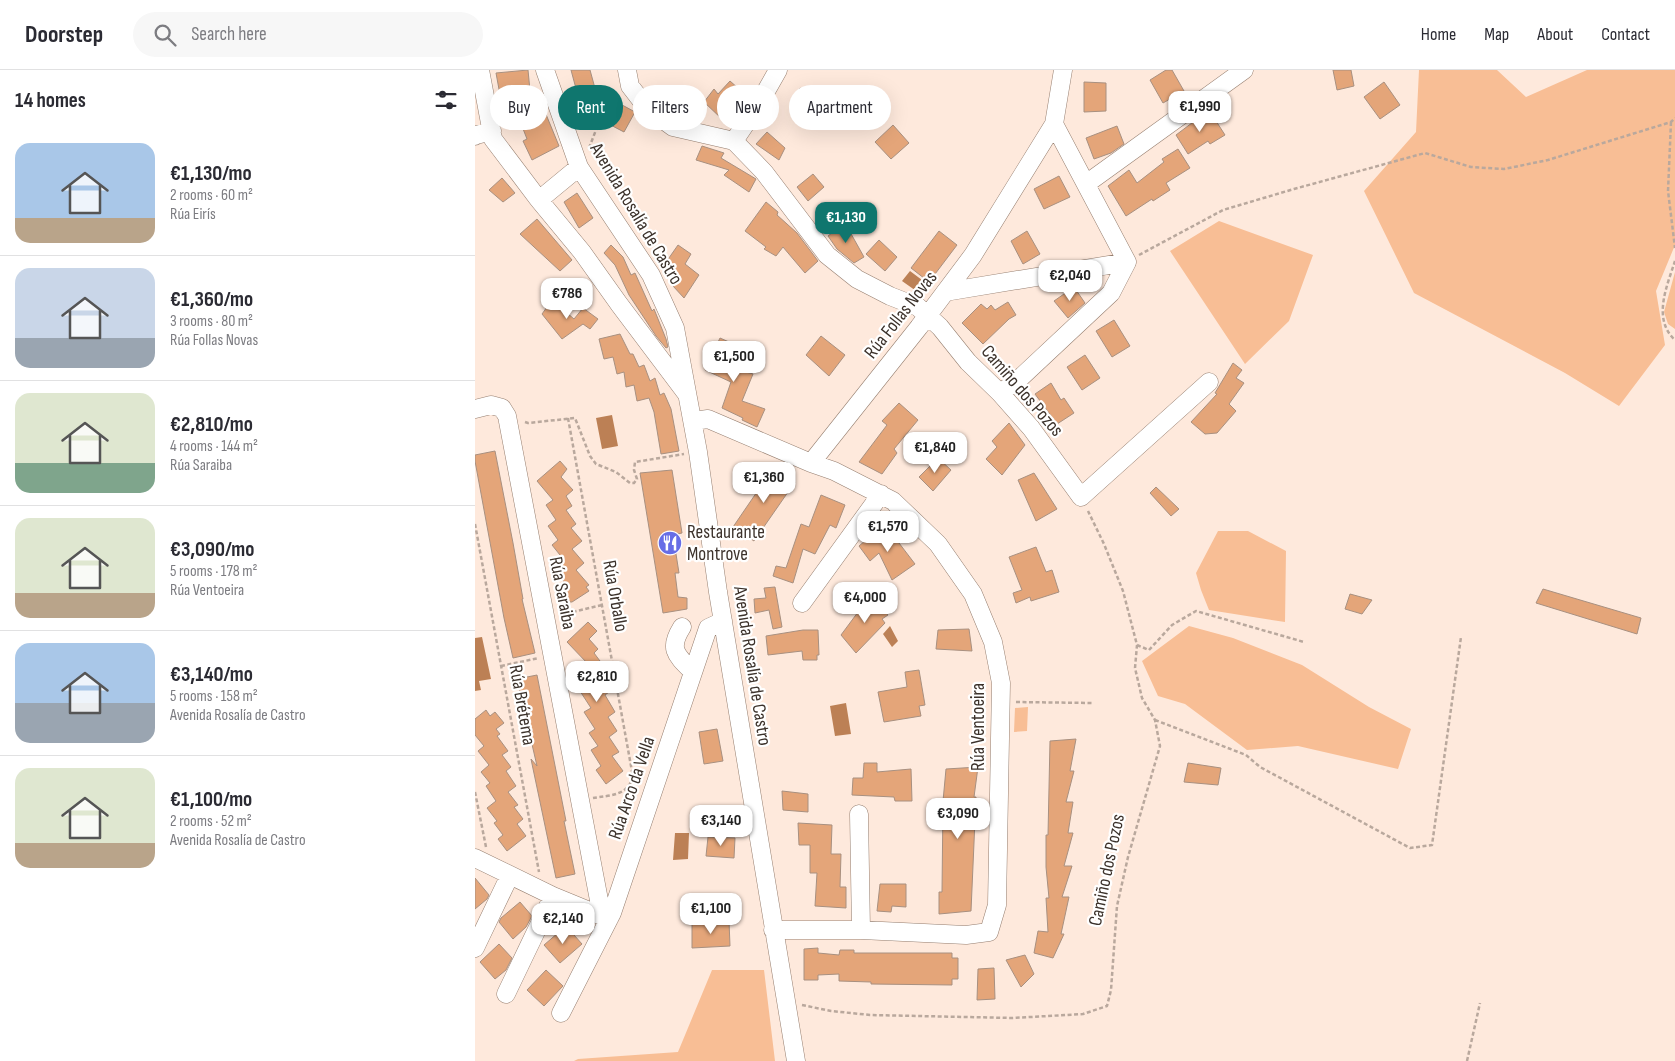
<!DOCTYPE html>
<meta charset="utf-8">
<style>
body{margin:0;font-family:"Sofia Sans Condensed",sans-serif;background:#f7f7f7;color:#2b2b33;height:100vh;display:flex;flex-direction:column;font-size:19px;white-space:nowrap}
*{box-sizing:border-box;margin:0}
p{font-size:16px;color:#7c7c81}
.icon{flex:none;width:28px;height:28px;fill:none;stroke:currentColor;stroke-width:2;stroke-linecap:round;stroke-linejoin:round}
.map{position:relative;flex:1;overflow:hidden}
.drawer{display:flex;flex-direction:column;background:#fff;width:475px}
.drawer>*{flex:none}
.top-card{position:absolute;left:15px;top:15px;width:475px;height:45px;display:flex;gap:10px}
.price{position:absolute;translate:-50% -42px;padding:0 11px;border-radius:10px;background:#fff;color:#222;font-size:16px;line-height:32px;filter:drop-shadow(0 1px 2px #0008)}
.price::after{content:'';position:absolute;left:50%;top:30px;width:15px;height:11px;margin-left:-8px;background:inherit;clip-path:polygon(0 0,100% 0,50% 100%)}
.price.on{background:#0f766e;color:#fff}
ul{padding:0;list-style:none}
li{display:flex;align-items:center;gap:15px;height:125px;padding:0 15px}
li+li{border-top:1px solid #e1e1e2}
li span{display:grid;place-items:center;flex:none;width:140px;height:100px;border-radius:15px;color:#555}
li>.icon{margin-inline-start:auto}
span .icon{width:60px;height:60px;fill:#fffc;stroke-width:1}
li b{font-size:21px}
h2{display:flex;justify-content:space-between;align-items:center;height:60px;padding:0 15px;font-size:21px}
.tag{padding:0 18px;border-radius:22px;background:#fff;box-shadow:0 5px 20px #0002;font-size:18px;line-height:45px}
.tag.on{background:#0f766e;color:#fff}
header{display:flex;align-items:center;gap:30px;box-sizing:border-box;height:70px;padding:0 25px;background:#fff;border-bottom:1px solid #e1e1e2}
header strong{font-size:24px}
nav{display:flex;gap:28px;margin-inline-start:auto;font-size:18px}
.search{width:350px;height:45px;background:#f7f7f7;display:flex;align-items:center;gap:12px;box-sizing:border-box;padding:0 18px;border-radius:28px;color:#7c7c81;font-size:19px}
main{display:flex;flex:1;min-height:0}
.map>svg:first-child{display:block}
.green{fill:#f8be95}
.water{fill:#bc8055}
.building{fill:#e4a579;stroke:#a89080}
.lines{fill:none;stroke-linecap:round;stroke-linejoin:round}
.minor-casing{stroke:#957e6f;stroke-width:19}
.path{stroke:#b9a89d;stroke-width:2.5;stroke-dasharray:4 2.5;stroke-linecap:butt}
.minor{stroke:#fff;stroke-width:18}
.labels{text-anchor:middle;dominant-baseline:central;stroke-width:4.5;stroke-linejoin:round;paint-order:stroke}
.street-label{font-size:19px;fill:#3c322b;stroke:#fff}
.poi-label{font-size:19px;fill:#3c322b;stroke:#fff;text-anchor:start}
</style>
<header>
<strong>Doorstep</strong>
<div class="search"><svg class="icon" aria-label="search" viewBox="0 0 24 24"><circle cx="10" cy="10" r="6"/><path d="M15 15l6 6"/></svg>Search here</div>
<nav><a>Home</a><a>Map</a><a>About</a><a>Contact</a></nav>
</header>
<main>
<section class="drawer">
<h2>14 homes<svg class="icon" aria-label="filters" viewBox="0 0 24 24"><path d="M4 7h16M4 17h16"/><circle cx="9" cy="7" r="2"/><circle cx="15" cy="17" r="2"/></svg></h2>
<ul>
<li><span style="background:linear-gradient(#a9c7e8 75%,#b9a48a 0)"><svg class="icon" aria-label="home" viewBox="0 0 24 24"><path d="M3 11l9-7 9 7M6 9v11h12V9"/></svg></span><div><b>€1,130/mo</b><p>2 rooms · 60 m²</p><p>Rúa Eirís</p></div></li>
<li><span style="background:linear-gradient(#c9d6e8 70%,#9aa5b1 0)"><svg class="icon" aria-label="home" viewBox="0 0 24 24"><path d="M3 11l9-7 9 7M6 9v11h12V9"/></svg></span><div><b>€1,360/mo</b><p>3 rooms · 80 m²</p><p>Rúa Follas Novas</p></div></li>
<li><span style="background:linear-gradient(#dfe7d0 70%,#7fa58c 0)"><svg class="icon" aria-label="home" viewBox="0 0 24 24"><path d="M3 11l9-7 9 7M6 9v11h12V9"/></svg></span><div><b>€2,810/mo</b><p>4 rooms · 144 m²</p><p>Rúa Saraiba</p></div></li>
<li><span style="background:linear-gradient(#dfe7d0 75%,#b9a48a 0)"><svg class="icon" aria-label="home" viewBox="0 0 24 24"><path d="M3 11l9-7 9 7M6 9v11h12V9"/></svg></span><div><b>€3,090/mo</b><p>5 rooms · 178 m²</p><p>Rúa Ventoeira</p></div></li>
<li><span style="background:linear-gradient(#a9c7e8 60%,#9aa5b1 0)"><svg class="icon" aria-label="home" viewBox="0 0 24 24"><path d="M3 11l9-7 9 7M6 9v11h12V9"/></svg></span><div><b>€3,140/mo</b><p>5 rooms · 158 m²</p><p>Avenida Rosalía de Castro</p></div></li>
<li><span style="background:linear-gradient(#dfe7d0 75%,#b9a48a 0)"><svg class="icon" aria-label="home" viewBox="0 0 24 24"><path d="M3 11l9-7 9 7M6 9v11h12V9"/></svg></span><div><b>€1,100/mo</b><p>2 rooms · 52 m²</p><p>Avenida Rosalía de Castro</p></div></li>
</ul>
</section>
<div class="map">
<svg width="1200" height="991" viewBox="0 0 1200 991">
<rect width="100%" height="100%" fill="#fee9dc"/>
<!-- green -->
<path class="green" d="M944 0H1022L1051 27 1112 0H1200V175L1181 221 1190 275 1144 336 1090 303 939 223 889 121 941 62Z
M744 151 838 185 814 251 770 294 695 181Z
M1200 202V259L1193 254 1189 242Z
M743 461H773L811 481 810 552 734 540 726 520 721 503Z
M714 556 758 568 827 595 894 637 936 659 923 699 823 676 772 680 710 634 683 626 667 591Z
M553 637 552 661 539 662 540 638Z
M237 900H289L300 991H99L103 989 203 982Z"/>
<!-- water -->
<path class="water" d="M435 201 451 213 444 223 427 211Z
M137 345 143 376 127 379 121 348Z
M415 556 423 571 417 577 408 564Z
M7 567 16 609 4 611 6 620 0 621V568Z
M371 633 376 664 360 666 355 636Z
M200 763H214L213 789 198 790Z"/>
<!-- building -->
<path class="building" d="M53 0 57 41 68 37 84 76 57 90 48 71 52 69 36 28 26 30 21 3Z
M96 0H115L121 22 103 26Z
M691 0H697L709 21 688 33 675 10Z
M858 0H876L879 16 862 20Z
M255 11 273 27 264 41 259 36 248 50 229 32 239 19 243 24Z
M609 12 631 13V41L609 42Z
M909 12 925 35 905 49 889 27Z
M325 18 355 37 345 54 316 31Z
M205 21 208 42 198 44 191 39 189 24Z
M138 30 160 42 149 62 128 51Z
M734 40 750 65 735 74 733 71 713 84 701 65Z
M418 55 434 73 416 89 400 72Z
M642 56 649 74 636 83 619 89 611 68Z
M292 62 310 78 304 90 281 74Z
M227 76 249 83 246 88 281 109 274 122 249 105 254 100 221 90Z
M703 79 715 98 691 113 695 120 678 131 677 129 651 146 633 116 654 100 662 113 689 92 687 89Z
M338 104 349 117 333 131 322 117Z
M584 106 595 127 569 139 559 119Z
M27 108 40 123 28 132 14 120Z
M102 123 118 148 104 158 89 132Z
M291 132 303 142 302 145 322 163 343 191 330 203 308 177 301 186 289 179 291 177 270 161Z
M62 149 97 190 85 201 45 164Z
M370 153 389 187 379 193 362 179 353 166Z
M464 161 482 175 454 212 436 198Z
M552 161 565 184 548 194 536 171Z
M404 170 422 187 410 201 391 184Z
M136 175 148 187 156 205 160 203 177 241 179 239 191 269 193 277 191 278 181 266 154 225 140 195 129 183Z
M203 175 216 184 210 194 224 205 209 228 198 216 200 210 187 198Z
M599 217 610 233 593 248 579 231Z
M77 230 99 249 108 238 123 249 115 259 108 254 87 269 67 244Z
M533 232 541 245 534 249 508 274 487 253 506 234 512 239 516 235 520 240Z
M639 250 655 276 637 287 621 261Z
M145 264 155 284H158L164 297 169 295 175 311 180 308 185 325 189 323 196 339 204 381 186 384 179 342 174 328 162 331 159 315 151 317 149 302 142 304 138 287 129 289 124 269Z
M346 266 370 285 354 306 331 285Z
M245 268 263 276 254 297 278 304 267 331 290 339 282 357 267 350 268 348 247 338 256 312 230 300Z
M610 285 625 308 607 320 592 297Z
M758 293 767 300 761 308 769 313 754 334 761 341 742 363 730 364 716 352 742 324 740 323Z
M576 313 586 330 589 328 599 343 582 354 560 324Z
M424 333 443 350 419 379 422 383 407 404 384 392 412 355 407 351Z
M534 353 550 375 527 405 511 389 522 377 517 371Z
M20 381 38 473 48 529H47L60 583 38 588 29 548 0 391V385Z
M463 388 476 400 458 421 444 407Z
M85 391 92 399 86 407 98 420 91 426 97 436 91 440 101 454 96 458 107 471 97 479 109 493 101 500 114 515 111 517 114 521 97 532H95L84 519 91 514 78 500 89 490 77 475 83 470 73 456 81 450 71 435 78 430 62 411Z
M299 397 320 412 279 471 258 457Z
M197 400 207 463 198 465 204 503H200L203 527 212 528V539L188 543 165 403Z
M559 403 582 439 561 451 543 410Z
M681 417 704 439 696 446 675 423Z
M346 425 370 435 361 458 355 455 340 484 328 479 318 513 298 506 301 496 311 498 326 454 334 457Z
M405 458 424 473 440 494 417 510 404 483 395 491 384 476Z
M561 477 571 502 577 500 584 522 556 531 555 527 541 533 538 523 547 520 534 487Z
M300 517 307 557 298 559 294 540 280 543 279 529 291 528 289 518Z
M1068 519 1166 548 1162 564 1061 533Z
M875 524 897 530 887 544 870 539Z
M396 525 413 545 407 549 410 553 381 583 366 565 389 534 387 531Z
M113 552 122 561 114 569 123 579 119 583 131 599 123 605 134 622 130 625 140 642 133 647 142 661 134 667 144 682 137 686 148 701 131 714 121 700 126 696 116 680 123 676 114 663 120 659 109 642 116 638 105 621 111 617 101 603 113 594 92 572Z
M494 559 497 581 461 579 463 560Z
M328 560H343L344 585H342V590H328L327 581 293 585 291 566Z
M444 600 450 635 444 636 446 646 409 652 403 622 432 617 430 602Z
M62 605 91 751H89L100 804 81 808 56 689 62 696 42 609Z
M11 640 15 646 20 642 29 653 21 659 25 664 22 666 33 681 27 685 36 697 31 701 41 716 33 722 43 735 39 737 48 749 42 754 51 766 32 781 23 769 28 765 19 753 22 751 12 738 21 731 11 716 15 713 6 702 14 695 3 681 9 676 0 665V649Z
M242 659 248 691 229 694 224 662Z
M601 669 595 701H599L591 732H598L593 763H598L589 796H597L587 827H594L586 864H589L578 888 559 883 563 861 573 862 571 828H574L571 797V765H573L575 671Z
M389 693H402V702L436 699 437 731H420L419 727 377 725 378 708H388Z
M713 693 746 698 743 715 709 712Z
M503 697 499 727H501L496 841 464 844V822H467L468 731 471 699Z
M307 721 333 724V742L308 740Z
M323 753 357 755 356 784H366L365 817H371V838L340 836 342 803H335V775H324Z
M233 767 260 768 259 788 231 786Z
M0 808 14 825 12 829 0 839Z
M405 814H431V837L417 836 416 842 402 841Z
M45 832 57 846 51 857 38 869 24 852 26 848Z
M254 851 255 876 217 878V854Z
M91 856 107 874 85 893 69 875Z
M24 874 37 888 31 900 20 909 5 892Z
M343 878V883L364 885 365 880H379V883H477V888H483V909H477V915L396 914V912L364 911V904L343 905V910H329V879Z
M550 885 559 904 546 917 531 890Z
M519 898 520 929 502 930 503 899Z
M71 900 88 916 69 936 52 920Z"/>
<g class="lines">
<!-- minor casing -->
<g class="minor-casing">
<path id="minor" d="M5 0 18 69 64 130 107 182 144 234 211 323
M70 0 104 97 176 205 200 258 223 382 243 522 321 991
M152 0 155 16 172 38 198 57 259 71 289 102 352 185 382 209 415 226 443 237 465 257 493 292 525 323 556 358 606 427 734 312
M0 66 1 65 17 61
M259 71 282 37 303 0
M611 114 769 0
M64 130 104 97
M470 222 652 192
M525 323 542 311 636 223 652 192 579 54
M0 339 16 335 27 338 32 346 127 846
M218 351 233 349 336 393 444 257 498 185 579 54 588 0
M327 533 406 424
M207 557C193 579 201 585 218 602
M384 744 386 860
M0 788 78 826 134 849
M298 860H386L491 865 514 862 522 835 526 613 518 572 498 524 463 474 418 431 359 401 336 393
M0 878 35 805
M31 924 78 826
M86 943 137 843 233 558 248 551"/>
</g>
<!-- path -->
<path class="path" d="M1196 52 1193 121 1200 178
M114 78 133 29 144 27
M664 185 748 140 819 119 950 83 996 97 1029 99 1073 90 1196 52 1200 48
M1200 191C1192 216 1177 249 1200 270
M93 348 158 707C152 726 136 725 118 728
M50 352 53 353 100 348 115 386 121 394 141 402 155 413H159L162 409 159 400 160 392 209 384
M0 454 64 802
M85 545 127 535
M662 575 674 580 697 555 721 541 829 572
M26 596 64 588
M541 632 617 633
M680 650 771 685 785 697 935 778 957 775 986 567
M0 722 11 777
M327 935 356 941 395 945 538 948 608 944 632 936 636 920 642 836 653 787 685 676 680 650 667 628 660 598 662 575 648 521 629 474 613 441
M992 991 1005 933"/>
<!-- minor -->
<use href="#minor" class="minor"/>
</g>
<!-- icons -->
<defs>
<g id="restaurant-disc" transform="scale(1.25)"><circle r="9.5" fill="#676de6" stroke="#fff"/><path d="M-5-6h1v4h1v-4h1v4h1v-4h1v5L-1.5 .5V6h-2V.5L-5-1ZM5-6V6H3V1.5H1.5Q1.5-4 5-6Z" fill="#fff"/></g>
</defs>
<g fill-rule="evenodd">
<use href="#restaurant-disc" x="195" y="473"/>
</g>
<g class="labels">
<!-- street labels -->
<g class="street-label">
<text transform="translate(161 144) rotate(59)">Avenida Rosalía de Castro</text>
<text transform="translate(426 245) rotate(-52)">Rúa Follas Novas</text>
<text transform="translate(547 321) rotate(49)">Camiño dos Pozos</text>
<text transform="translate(87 523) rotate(79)">Rúa Saraiba</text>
<text transform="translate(140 526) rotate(80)">Rúa Orballo</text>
<text transform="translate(277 596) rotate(81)">Avenida Rosalía de Castro</text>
<text transform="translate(47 635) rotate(80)">Rúa Brétema</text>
<text transform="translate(503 657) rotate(-90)">Rúa Ventoeira</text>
<text transform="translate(157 718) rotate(-71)">Rúa Arco da Vella</text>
<text transform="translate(632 800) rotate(-78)">Camiño dos Pozos</text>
</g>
<!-- poi labels -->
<g class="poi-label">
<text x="212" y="462">Restaurante<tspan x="212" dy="22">Montrove</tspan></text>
</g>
</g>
</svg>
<b class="price" style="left:725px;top:63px">€1,990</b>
<b class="price on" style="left:371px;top:174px">€1,130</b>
<b class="price" style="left:595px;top:232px">€2,040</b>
<b class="price" style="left:92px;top:250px">€786</b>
<b class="price" style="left:259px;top:313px">€1,500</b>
<b class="price" style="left:460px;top:404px">€1,840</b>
<b class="price" style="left:289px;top:434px">€1,360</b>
<b class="price" style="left:413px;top:483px">€1,570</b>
<b class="price" style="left:390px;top:554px">€4,000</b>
<b class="price" style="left:122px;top:633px">€2,810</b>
<b class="price" style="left:483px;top:770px">€3,090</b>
<b class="price" style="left:246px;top:777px">€3,140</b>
<b class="price" style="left:236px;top:865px">€1,100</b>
<b class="price" style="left:88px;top:875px">€2,140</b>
<div class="top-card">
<a class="tag">Buy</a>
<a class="tag on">Rent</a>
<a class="tag">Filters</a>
<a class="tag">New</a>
<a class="tag">Apartment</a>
</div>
</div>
</main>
